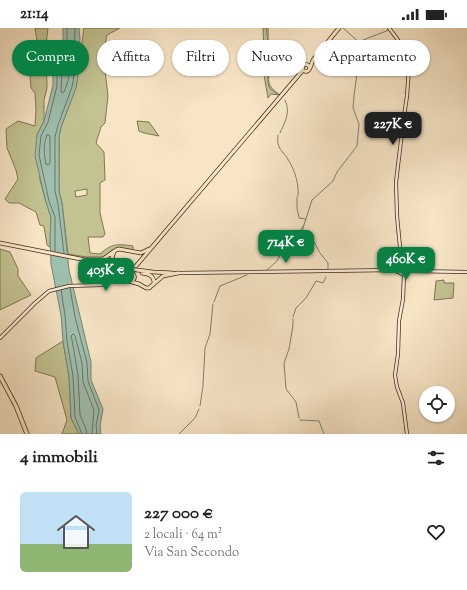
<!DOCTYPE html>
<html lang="it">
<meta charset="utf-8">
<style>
body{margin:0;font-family:"Sorts Mill Goudy",serif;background:#f2f2f2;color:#222;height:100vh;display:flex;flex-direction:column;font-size:15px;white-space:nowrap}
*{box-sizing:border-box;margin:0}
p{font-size:13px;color:#767676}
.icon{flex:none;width:22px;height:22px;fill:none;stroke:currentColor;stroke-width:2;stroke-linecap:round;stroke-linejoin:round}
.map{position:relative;height:406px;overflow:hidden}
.details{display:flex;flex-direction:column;background:#fff;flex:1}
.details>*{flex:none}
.top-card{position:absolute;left:12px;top:12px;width:443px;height:36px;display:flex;gap:8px}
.fabs{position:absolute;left:419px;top:358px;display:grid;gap:8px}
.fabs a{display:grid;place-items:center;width:36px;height:36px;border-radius:50%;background:#fff;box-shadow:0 1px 3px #0004;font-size:20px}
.price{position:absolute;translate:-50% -34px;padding:0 9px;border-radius:8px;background:#0b8043;color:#fff;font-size:13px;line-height:26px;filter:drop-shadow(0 1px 2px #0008)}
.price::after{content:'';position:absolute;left:50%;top:24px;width:12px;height:9px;margin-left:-6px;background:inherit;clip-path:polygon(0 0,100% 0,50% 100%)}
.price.current{background:#222;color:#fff}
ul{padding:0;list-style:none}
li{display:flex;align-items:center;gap:12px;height:100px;padding:0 20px}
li+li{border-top:1px solid #e0e0e0}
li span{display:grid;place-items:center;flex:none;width:112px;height:80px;border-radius:6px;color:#555}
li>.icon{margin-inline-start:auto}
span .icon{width:48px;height:48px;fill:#fffc;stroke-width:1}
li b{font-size:17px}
h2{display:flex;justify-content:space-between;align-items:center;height:48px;padding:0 20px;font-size:17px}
.chip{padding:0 14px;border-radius:18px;background:#fff;box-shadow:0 1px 3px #0004;font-size:14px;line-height:36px}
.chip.current{background:#0b8043;color:#fff}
.status{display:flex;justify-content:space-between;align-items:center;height:28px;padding:0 20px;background:#fff;direction:ltr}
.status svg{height:11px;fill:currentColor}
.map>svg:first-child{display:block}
.green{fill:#c2c391;stroke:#827653;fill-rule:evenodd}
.water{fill:#9ec0af;stroke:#7a8371}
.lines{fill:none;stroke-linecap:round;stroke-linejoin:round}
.shore{stroke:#707462;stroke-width:1}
.stream{stroke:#7a8371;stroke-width:1}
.secondary-casing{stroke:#432815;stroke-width:4}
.primary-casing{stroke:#432815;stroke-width:4.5}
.highway-casing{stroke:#432815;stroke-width:5}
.secondary{stroke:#faeeda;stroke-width:2.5}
.primary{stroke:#f7e5c6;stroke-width:3}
.highway{stroke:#f7e5c6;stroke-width:3.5}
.primary-bridge-casing{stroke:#432815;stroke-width:4.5;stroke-linecap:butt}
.primary-bridge{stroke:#f7e5c6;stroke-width:3}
</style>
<div class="status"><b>21:14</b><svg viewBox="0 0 49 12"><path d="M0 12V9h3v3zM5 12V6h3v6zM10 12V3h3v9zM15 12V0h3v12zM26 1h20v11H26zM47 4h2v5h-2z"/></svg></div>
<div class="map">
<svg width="467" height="406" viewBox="0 0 467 406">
<rect width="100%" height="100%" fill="#f7e5c6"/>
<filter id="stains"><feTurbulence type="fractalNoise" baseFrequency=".005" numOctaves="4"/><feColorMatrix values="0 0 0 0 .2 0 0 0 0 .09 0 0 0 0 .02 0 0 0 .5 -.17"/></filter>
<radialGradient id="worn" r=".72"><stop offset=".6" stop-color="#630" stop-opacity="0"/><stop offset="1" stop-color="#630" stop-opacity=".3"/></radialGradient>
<!-- green -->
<path class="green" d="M35 0H48L46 17 47 60 44 72V93L37 107 40 152 46 174 51 189 50 219 47 217 44 198 40 197 36 184 19 175H9L5 171 18 151 16 142 7 120 6 101 18 93 35 98 36 82 35 65 31 60 30 48 26 43V39L36 20 37 13Z
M84 0H120L107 7 103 25 108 68 105 95 101 99 96 115 104 124 105 152 100 155V185L105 206 103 209H88L90 225 100 226C112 215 118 216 133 218V223L117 220 112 222 104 229 98 231 68 226 62 175 59 163V109L61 99 76 59ZM87 161V167L76 169 75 163Z
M263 0H268C269 11 265 28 273 37L270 38C268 54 266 57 280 67L271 66 268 70 264 47 254 38 264 22Z
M251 28 257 32 247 44Z
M137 93 149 94 159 108 144 105 139 103Z
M0 221 10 224 18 241V248L31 267 0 282Z
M444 252V255H454L453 270 434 272 436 253Z
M63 313 69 348 71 390 79 406H62L67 392 55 349 35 343 36 330Z"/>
<!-- water -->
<path class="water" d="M63 0H79L80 11 78 48 76 60 61 99 59 109V163L62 175 69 242 91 334V352L103 381 100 398 101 406H79L71 390 69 348 63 313 61 287 51 236 50 210 51 189 46 174 35 128 37 107 44 93 53 57V40L58 29 63 24Z"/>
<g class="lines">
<!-- shore -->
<path class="shore" d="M67 33 70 35C70 45 68 55 64 64L62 65 61 63 62 42Z
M47 107H49L50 109V135L48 137 46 136C44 127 43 116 47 107Z
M55 223V189L49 173 39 127 41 108 48 94 57 58V41L67 25V0
M64 225 58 176 55 163V109L58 97 72 59 74 47 75 0
M70 260 75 289 87 335 88 353 99 382 96 397 97 406
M61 262 65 287 67 313 73 348 75 389 82 406
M87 406 86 401 80 387 78 347 72 312 71 308 73 306 75 308 82 335 83 354 94 382 92 406"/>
<!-- stream -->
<path class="stream" d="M266 0 268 13V55L270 61 279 67
M361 14 363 12 389 2
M280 105C285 94 291 84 285 72
M278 107C276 122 283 122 289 133 295 143 299 156 298 168
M297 169V180L299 190 306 191
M328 241V235L320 225 311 208 303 206V200L312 172 333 153 337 144 357 118 359 96 353 80 354 68 357 45 364 23 360 15 343 0
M267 242 277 233 284 220 295 210 304 197
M214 274 220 258 247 247
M293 289 296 280 306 270 316 253 323 255 326 249
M293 291V297L289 321 284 335 286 361 296 374 299 390
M200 378 203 358 205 320 210 306 213 276
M300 392 319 393 324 406
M179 406 195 390 199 381"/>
<!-- secondary casing -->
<g class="secondary-casing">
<path id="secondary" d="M389 0 398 12 409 39 407 68 404 88 396 154 397 188 402 240
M406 241 412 243 467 244
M178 245 394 242 403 240 406 243 402 246 394 242
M404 246 403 271 399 293 398 326 395 347 397 359 403 375 407 406
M120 250 126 252
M0 310 35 275 49 263 69 258 101 257 126 247"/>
</g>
<!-- primary casing -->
<g class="primary-casing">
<path id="primary" d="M302.5 40a3.5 3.5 0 1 1 7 0a3.5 3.5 0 1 1-7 0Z
M310 40 313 32 339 0
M0 215 131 241
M114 224 112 229 115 235 131 239
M89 231H103L116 222 119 221 141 225 149 221
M137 242 153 244 173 245
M125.5 249a4.5 4.5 0 1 1 9 0a4.5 4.5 0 1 1-9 0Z
M130 245 303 42
M142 245C148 246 154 247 154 255
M132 254 139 256 146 260H149L163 248 178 245"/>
</g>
<!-- highway casing -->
<g class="highway-casing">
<path id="highway" d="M0 348 16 378 27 406"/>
</g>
<!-- secondary -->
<use href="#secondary" class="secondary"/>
<!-- primary -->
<use href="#primary" class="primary"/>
<!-- highway -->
<use href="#highway" class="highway"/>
<!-- primary-bridge casing -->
<g class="primary-bridge-casing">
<path id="primary-bridge" d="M131 241 137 242"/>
</g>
<!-- primary-bridge -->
<use href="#primary-bridge" class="primary-bridge"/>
</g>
<rect width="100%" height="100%" filter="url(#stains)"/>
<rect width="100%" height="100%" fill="url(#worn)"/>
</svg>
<div class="fabs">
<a><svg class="icon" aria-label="locate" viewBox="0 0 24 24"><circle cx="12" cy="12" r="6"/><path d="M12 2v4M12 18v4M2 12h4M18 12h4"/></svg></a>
</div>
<b class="price current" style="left:393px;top:118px">227K €</b>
<b class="price" style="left:286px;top:236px">714K €</b>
<b class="price" style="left:406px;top:253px">460K €</b>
<b class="price" style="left:106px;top:264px">405K €</b>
<div class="top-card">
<a class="chip current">Compra</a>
<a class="chip">Affitta</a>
<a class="chip">Filtri</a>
<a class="chip">Nuovo</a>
<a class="chip">Appartamento</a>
</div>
</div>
<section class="details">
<h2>4 immobili<svg class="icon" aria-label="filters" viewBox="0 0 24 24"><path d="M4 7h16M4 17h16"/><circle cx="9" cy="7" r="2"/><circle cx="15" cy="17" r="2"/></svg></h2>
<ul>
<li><span style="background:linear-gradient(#bfe0f5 65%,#8fb573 0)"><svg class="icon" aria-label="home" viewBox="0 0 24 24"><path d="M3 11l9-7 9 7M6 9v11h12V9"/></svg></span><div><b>227 000 €</b><p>2 locali · 64 m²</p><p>Via San Secondo</p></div><svg class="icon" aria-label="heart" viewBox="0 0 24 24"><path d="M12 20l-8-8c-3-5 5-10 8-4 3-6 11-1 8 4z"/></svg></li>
</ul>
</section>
